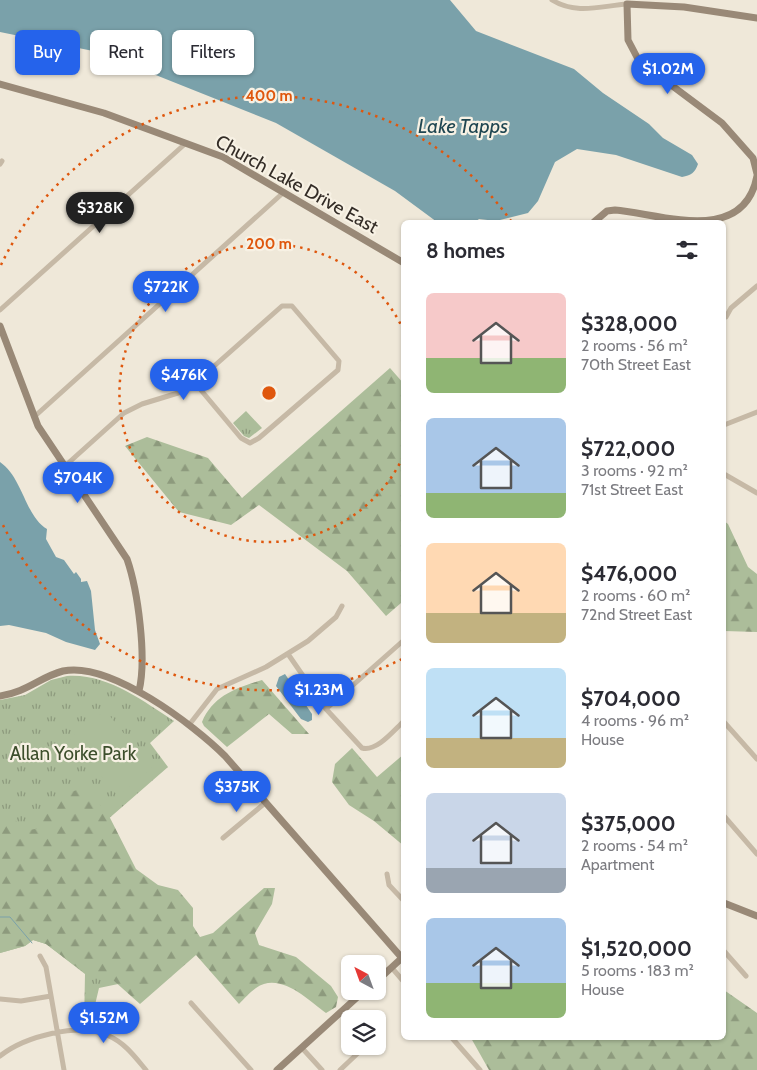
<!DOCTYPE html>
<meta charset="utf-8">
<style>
body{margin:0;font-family:Cabin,sans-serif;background:#f7f7f7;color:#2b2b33;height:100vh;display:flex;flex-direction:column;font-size:19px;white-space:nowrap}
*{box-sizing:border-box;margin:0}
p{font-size:16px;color:#7c7c81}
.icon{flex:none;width:28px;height:28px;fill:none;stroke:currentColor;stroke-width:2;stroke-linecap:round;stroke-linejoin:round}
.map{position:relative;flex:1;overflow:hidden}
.sheet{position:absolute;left:401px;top:220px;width:325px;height:820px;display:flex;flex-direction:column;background:#fff;border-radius:8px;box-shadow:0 1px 4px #0004}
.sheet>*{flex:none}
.top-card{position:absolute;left:15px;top:30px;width:311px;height:45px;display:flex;gap:10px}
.needle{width:32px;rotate:319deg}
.fabs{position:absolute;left:341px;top:955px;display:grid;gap:10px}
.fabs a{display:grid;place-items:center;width:45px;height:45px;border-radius:8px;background:#fff;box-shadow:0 1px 4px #0004;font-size:25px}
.price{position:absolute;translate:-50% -42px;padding:0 11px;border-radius:18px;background:#2563eb;color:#fff;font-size:16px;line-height:32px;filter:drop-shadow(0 1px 2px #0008)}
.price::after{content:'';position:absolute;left:50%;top:30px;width:15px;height:11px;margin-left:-8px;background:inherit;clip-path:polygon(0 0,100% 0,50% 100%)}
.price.selected{background:#222;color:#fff}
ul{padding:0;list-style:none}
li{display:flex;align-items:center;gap:15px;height:125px;padding:0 25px}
li span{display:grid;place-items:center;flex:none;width:140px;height:100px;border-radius:8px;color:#555}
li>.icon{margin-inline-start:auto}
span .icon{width:60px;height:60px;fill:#fffc;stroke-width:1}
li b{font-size:21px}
h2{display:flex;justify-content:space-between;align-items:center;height:60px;padding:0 25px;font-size:21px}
.tag{padding:0 18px;border-radius:8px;background:#fff;box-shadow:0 1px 4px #0004;font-size:18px;line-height:45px}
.tag.selected{background:#2563eb;color:#fff}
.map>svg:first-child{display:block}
.grass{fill:url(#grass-tufts)}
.forest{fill:url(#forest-firs)}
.garden{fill:#acbd9a}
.water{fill:#7aa1aa}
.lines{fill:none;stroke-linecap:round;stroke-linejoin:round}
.stream{stroke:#7aa1aa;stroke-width:1}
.street{stroke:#c6b9a6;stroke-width:5}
.secondary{stroke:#998977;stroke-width:7}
.ring{fill:none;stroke:#df570d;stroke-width:2.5;stroke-dasharray:2.5 5}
.labels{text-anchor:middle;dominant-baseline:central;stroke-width:4.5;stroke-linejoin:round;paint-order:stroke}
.street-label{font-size:19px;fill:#332c26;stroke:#f7f1e4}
.park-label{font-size:19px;fill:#3d4f2c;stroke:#f7f1e4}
.water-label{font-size:20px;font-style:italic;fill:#1f4651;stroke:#f7f1e4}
.centre{fill:#df570d;stroke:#f7f1e4;stroke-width:2.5}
.ring-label{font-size:15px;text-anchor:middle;font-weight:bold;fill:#df570d;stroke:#f7f1e4;stroke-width:4.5;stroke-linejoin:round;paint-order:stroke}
</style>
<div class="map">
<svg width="757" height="1070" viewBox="0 0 757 1070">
<defs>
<pattern id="grass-tufts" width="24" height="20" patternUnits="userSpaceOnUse" patternTransform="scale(1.25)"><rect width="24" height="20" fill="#acbd9a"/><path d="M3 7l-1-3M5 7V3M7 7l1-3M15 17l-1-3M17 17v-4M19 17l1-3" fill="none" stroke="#8d9a7d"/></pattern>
<pattern id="forest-firs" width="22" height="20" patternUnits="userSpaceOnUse" patternTransform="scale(1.25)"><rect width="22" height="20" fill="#acbd9a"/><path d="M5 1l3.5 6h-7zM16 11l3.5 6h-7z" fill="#8d9a7d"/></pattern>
</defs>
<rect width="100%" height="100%" fill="#efe8d9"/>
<!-- grass -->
<path class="grass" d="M246 411 262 428 249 438 244 436 233 423Z
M67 676C107 673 143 701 174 721L150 743 168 767 37 881 123 983 99 988 90 1026H84L85 974 46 944 33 940 25 946 0 953V700L25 695 51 680Z"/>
<!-- forest -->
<path class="forest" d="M390 368 404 384V606L401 603 386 616 347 571 259 505 231 525 179 512 125 446 147 437 208 458 242 498Z
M724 521 728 524 748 567 757 574V632L724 631Z
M262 680 309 734H292L269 714 227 747 204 726 202 722C213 696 236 688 262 680Z
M352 748 377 777 404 754V846L374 821 349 805 332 782 335 764Z
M77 790 88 792 107 812 136 869 158 885 178 890 193 908V926L200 937 213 933 264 888H275L272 904 255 933 259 945 296 957 331 986 338 997 336 1007 326 1013C308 1000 280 971 256 988 250 992 244 999 239 1004L196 955 140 1004 113 980 86 974 46 944 33 940 25 946 0 953V810L29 830 41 828C49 799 49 799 77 790Z
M724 990 757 1013V1070H489L471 1038H724Z"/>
<!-- garden -->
<path class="garden" d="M105 710 152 768 118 796 70 739Z"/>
<!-- water -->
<path class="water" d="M0 0H450L476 31 574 69 603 93 649 124 663 138 692 155 698 164C695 173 691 175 682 177L616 155 577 149 555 162 538 201 528 213 496 221 479 219 475 222H437L395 191 276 123 98 52 0 32Z
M0 462C23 478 25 516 47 529L46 539 56 557 64 560 74 574 76 572 81 579V582L87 581 91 591 95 630 100 644 95 650 66 642 46 633 9 625 0 626Z
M285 674 312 714V720L308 722 301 719 276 686 279 677Z"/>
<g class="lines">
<!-- stream -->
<path class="stream" d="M0 917H10L32 943"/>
<!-- street -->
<path class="street" d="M552 0C576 15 601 6 627 4
M0 164 2 161
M0 310 186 143
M726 317 731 308 757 286
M34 417 284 192
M724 425 757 412
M65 466 124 413 142 404 178 393 195 383 282 306H292L339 361 338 370 259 438 250 443 241 438 195 383
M724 474 757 493
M288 654 326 709 362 748C377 752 394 730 404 721
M326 709 404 640
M724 722 757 759
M189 725 217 689 266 667 308 641 336 617 342 606
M724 816 757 854
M223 838 265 803
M387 874 389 885 404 901
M724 951 746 976
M40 956 46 967 64 1070
M392 968 404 982
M0 999 21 1001 51 996
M191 1003 251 1070
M452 1038 480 1070
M302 1048 322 1070
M0 1056C24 1037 80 1021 109 1036 125 1043 135 1057 146 1070
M340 1070 358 1053"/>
<!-- secondary -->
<path class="secondary" d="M757 18 684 7 627 4 628 40 639 61 722 123 753 158 757 174
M0 84 104 113 223 157 404 263
M594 222 607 211 615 210C661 214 744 246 757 176
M0 326 38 426 127 559C138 591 147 658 139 691
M0 696C27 692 40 677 63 671 110 661 194 725 225 756L402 958
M724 903 757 916
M378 980 404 956
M277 1070 364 991"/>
</g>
<!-- distance rings -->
<g class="ring">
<path d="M403 457A149 149 0 1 1 403 329"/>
<path d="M402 659A297 297 0 0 1 1 521M1 265A297 297 0 0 1 511 221"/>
</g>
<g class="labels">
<!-- street labels -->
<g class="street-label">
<text transform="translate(297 184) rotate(29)">Church Lake Drive East</text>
</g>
<!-- park labels -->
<g class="park-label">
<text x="73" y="753">Allan Yorke Park</text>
</g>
<!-- water labels -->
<g class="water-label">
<text x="463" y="126">Lake Tapps</text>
</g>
</g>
<circle cx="269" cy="393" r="8" class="centre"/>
<g class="ring-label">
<text x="269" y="101">400 m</text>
<text x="269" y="249">200 m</text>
</g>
</svg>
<div class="fabs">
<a><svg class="needle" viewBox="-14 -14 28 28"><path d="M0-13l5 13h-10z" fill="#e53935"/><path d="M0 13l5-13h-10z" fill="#7c7c81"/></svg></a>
<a><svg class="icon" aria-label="layers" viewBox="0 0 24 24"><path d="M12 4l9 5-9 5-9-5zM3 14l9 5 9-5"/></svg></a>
</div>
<b class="price" style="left:668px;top:95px">$1.02M</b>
<b class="price selected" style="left:100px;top:234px">$328K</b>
<b class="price" style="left:166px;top:313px">$722K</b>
<b class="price" style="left:184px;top:401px">$476K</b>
<b class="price" style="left:78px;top:504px">$704K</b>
<b class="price" style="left:319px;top:716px">$1.23M</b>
<b class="price" style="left:237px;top:813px">$375K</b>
<b class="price" style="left:104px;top:1044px">$1.52M</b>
<div class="top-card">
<a class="tag selected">Buy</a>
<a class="tag">Rent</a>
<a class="tag">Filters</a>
</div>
<section class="sheet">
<h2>8 homes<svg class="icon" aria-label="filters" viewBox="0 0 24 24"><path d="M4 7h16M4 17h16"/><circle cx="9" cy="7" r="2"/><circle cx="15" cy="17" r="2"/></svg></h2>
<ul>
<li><span style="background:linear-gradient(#f6c9c9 65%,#8fb573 0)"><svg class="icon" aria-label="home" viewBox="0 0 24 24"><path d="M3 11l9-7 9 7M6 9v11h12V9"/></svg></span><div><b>$328,000</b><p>2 rooms · 56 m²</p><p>70th Street East</p></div></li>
<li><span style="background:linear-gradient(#a9c7e8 75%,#8fb573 0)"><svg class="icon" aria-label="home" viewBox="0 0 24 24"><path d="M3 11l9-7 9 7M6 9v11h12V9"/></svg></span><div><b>$722,000</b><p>3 rooms · 92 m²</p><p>71st Street East</p></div></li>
<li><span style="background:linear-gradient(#ffd9b3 70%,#c2b280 0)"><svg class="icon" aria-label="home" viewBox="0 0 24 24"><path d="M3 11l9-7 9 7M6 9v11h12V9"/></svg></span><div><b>$476,000</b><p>2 rooms · 60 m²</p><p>72nd Street East</p></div></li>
<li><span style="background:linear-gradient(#bfe0f5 70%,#c2b280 0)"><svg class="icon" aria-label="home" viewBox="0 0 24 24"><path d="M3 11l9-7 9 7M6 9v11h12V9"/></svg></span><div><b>$704,000</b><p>4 rooms · 96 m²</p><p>House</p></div></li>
<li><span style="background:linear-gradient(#c9d6e8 75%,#9aa5b1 0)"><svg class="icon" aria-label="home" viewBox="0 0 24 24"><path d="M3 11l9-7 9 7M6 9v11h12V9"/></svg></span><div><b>$375,000</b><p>2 rooms · 54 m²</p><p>Apartment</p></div></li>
<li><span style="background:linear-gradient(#a9c7e8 65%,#8fb573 0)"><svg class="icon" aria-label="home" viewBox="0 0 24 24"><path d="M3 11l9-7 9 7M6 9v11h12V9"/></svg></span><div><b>$1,520,000</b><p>5 rooms · 183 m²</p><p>House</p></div></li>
</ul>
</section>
</div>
